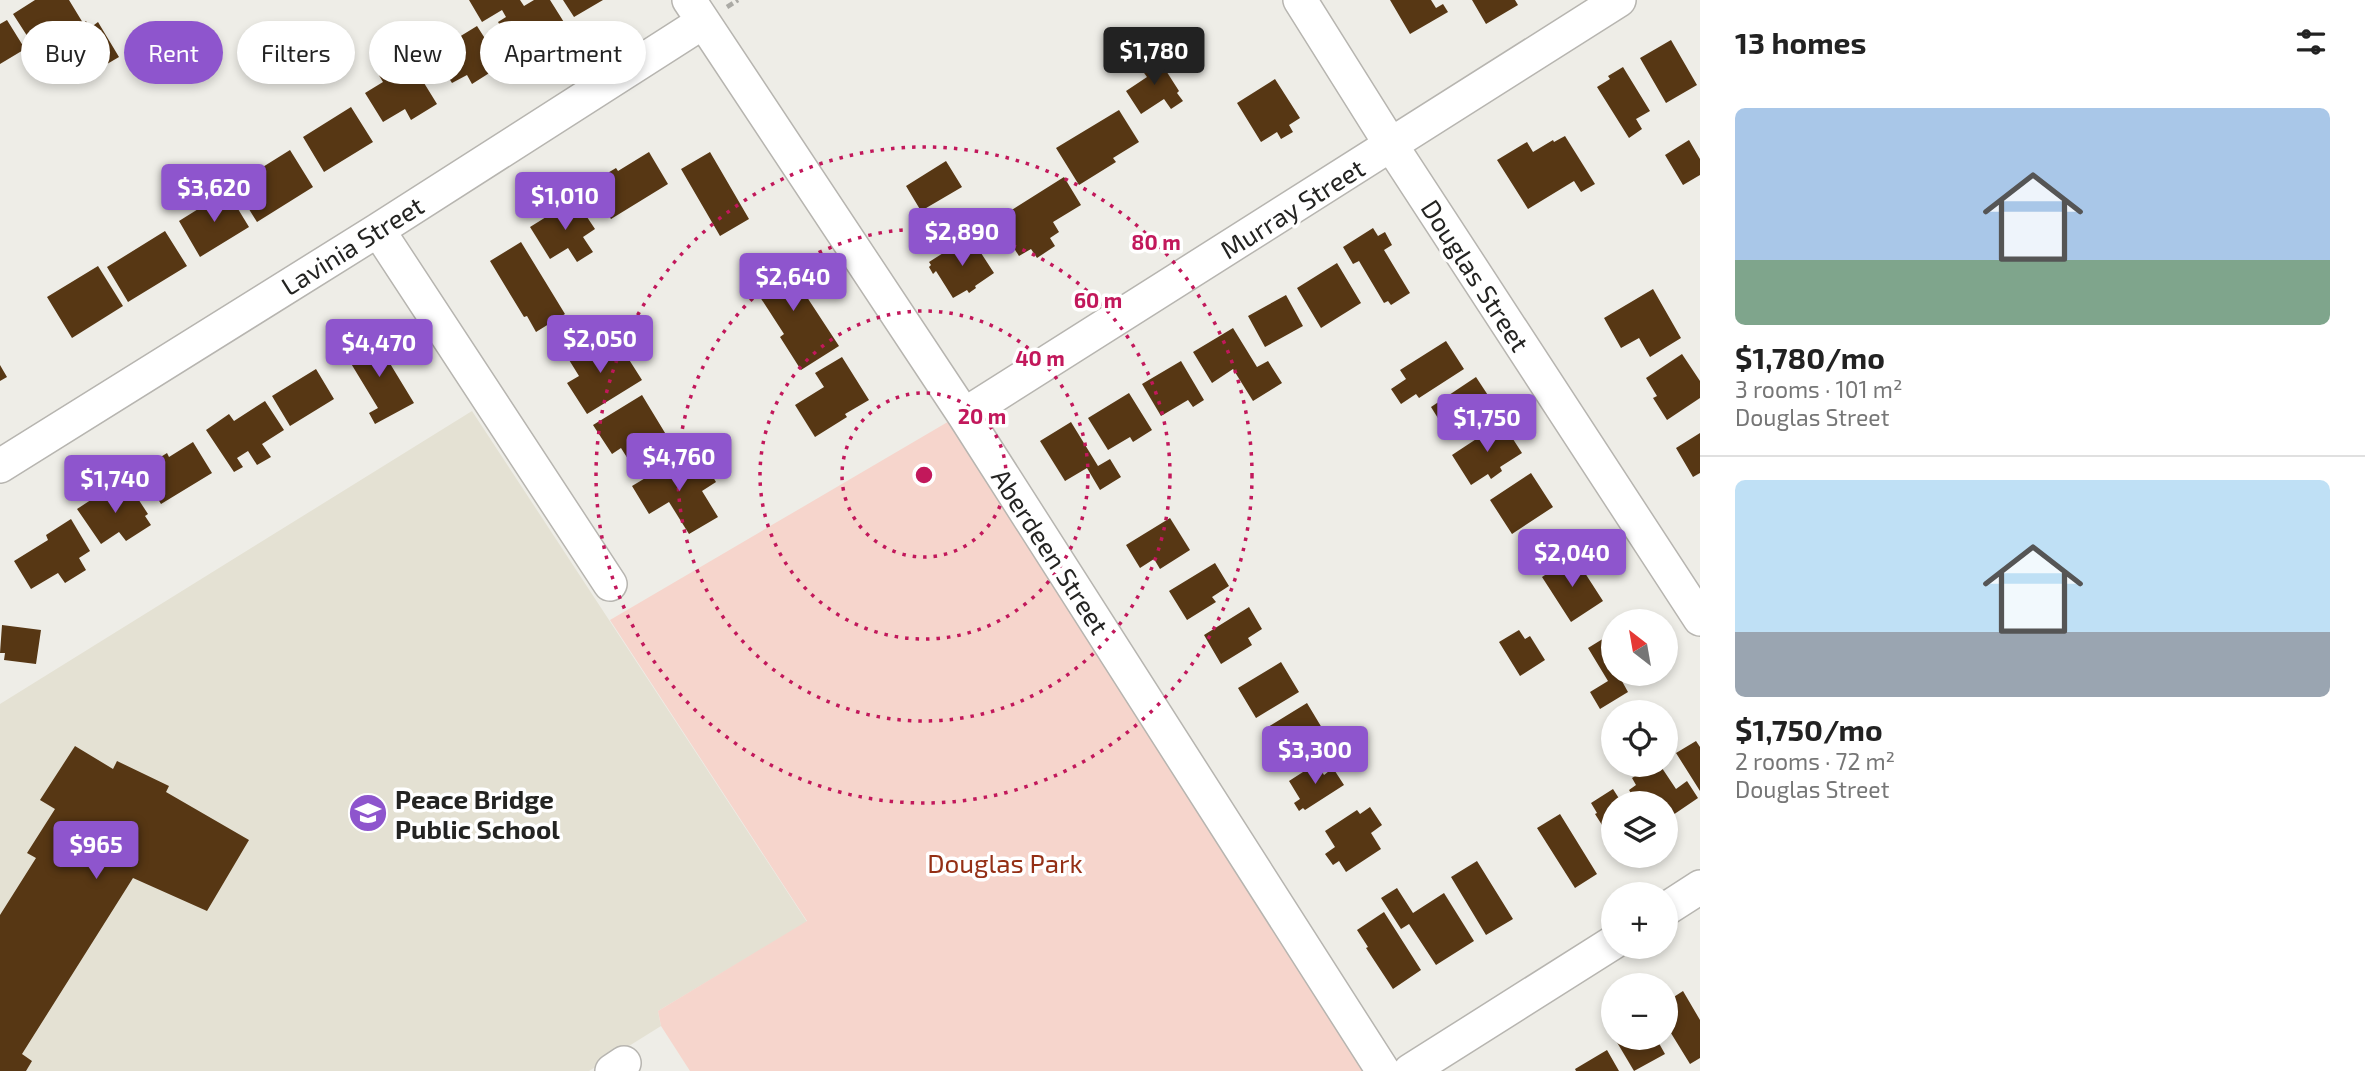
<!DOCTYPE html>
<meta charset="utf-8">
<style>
body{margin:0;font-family:"Exo 2",sans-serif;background:#f6f6f6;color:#222;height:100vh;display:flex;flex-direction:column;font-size:26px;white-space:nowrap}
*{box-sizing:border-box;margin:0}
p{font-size:23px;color:#767676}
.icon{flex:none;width:38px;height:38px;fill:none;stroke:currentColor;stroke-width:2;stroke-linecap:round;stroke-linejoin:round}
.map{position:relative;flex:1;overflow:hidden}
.details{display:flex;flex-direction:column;background:#fff;width:665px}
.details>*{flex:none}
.top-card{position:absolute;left:21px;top:21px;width:665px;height:63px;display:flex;gap:14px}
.needle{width:46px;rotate:329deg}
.fabs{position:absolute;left:1601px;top:609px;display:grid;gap:14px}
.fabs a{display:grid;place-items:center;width:77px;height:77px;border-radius:50%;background:#fff;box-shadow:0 4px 10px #0003;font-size:35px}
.price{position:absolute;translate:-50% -60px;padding:0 16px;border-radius:7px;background:#8e55cd;color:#fff;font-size:23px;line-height:46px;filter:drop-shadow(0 2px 4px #0008)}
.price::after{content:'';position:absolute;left:50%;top:42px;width:21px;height:16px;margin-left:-10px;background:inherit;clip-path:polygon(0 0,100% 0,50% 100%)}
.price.selected{background:#222;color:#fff}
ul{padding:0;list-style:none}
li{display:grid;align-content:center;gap:14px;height:371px;padding:0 35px}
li+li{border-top:2px solid #e0e0e0}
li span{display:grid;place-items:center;height:217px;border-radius:10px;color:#555}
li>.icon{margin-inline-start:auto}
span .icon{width:126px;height:126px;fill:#fffc;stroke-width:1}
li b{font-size:30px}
h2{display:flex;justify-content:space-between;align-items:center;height:84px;padding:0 35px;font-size:30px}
.chip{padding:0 24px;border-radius:32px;background:#fff;box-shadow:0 4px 10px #0003;font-size:24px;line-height:63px}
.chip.selected{background:#8e55cd;color:#fff}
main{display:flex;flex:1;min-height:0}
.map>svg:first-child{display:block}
.built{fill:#e4e1d3}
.green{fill:#f6d5cc}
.building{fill:#573714}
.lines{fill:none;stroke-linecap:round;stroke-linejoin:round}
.minor-casing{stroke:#b7b5b0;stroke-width:36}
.path{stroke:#abaaa5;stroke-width:4.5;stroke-dasharray:7 3.5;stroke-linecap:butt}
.minor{stroke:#fff;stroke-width:33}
.ring{fill:none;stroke:#c2185b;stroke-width:3.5;stroke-dasharray:3.5 7}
.labels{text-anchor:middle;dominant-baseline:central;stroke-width:7;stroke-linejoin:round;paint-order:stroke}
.street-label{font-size:26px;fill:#242422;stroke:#fff}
.poi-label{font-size:26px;font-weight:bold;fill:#242422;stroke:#fff;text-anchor:start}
.park-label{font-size:26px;fill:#942f15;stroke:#fff}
.centre{fill:#c2185b;stroke:#fff;stroke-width:3.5}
.ring-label{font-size:21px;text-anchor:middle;font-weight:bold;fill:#c2185b;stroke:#fff;stroke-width:7;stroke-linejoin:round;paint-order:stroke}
</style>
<main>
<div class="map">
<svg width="1700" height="1071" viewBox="0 0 1700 1071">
<rect width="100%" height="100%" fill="#eeede7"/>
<!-- built -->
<path class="built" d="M472 411 807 922 658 1011 661 1026 589 1071H0V704Z"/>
<!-- green -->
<path class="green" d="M963 413 1383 1071H690L661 1026 658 1011 807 921 610 620Z"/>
<!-- building -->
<path class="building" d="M35 0H69L83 23 86 21 90 28 98 22 119 57 102 67 87 43 69 54 55 31 33 45 13 14Z
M469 0H520L524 6 534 0H550L567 27 541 43 538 39 517 53 498 22 506 17 502 10 482 22Z
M563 0H603L574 17Z
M1390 0H1431L1436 8 1443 4 1448 12 1410 34Z
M1472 0H1515L1518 5 1486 24Z
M7 20 25 49 0 64V24Z
M477 26 502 65 472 84 467 75 452 83 433 53Z
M1671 40 1697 85 1666 103 1640 58Z
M400 44 437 104 411 120 405 109 383 122 365 93 383 82 371 62Z
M1156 55 1179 91 1177 93 1183 101 1171 109 1164 99 1141 114 1126 91 1147 77 1139 66Z
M1623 67 1650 111 1636 119 1642 129 1629 138 1597 87 1610 79 1608 76Z
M1275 79 1300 118 1289 125 1293 132 1281 139 1277 132 1261 142 1237 103Z
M351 107 373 142 324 172 303 137Z
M1119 110 1139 142 1113 158 1116 162 1079 185 1056 148Z
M1565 136 1595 184 1581 192 1574 181 1528 209 1497 160 1527 142 1533 152 1553 140 1554 142Z
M1689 140 1700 159V175L1683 185 1665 155Z
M290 150 313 187 257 222 234 185Z
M649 152 668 184 611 219 589 184 616 168 618 171Z
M710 152 749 219 720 236 681 169Z
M946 161 962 187 921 211 906 186Z
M1064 177 1081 205 1053 222 1059 232 1050 238 1055 246 1037 258 1031 249 1019 256 996 220Z
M227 191 249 227 200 257 179 221Z
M575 199 595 229 583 237 593 252 577 262 568 248 550 259 530 227Z
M1373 228 1378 236 1385 232 1392 245 1384 250 1410 293 1391 305 1388 301 1384 303 1359 261 1353 264 1343 247Z
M165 231 187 266 128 302 107 267Z
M970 236 994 273 975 286 976 288 969 293 967 290 953 298 936 271 933 274 929 267 931 265 929 262Z
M521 242 565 314 536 332 527 316 524 317 490 261Z
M780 256 839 346 801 370 780 337 784 334 747 277Z
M1337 263 1361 303 1321 328 1297 288Z
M98 266 123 306 72 338 47 297Z
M1653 289 1681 338 1650 357 1639 338 1621 348 1604 318Z
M1286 295 1303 326 1265 347 1248 316Z
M1233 328 1257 367 1268 361 1282 383 1253 401 1233 369 1212 383 1193 352Z
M372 334 414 403 375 424 369 413 378 408 344 352Z
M594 338 606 357 621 347 642 380 587 414 567 383 579 376 566 355Z
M1446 341 1464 369 1419 398 1416 394 1401 404 1391 389 1406 379 1400 370Z
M1682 354 1700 381V398L1667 420 1653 398 1657 396 1646 378Z
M842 357 869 400 845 414 847 417 815 437 795 405 824 387 815 373Z
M1181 361 1204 400 1193 407 1188 400 1161 416 1142 384Z
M0 365 7 377 0 381Z
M316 369 334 399 290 426 272 396Z
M1476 377 1497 409 1451 439 1431 407Z
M1129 393 1152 430 1133 442 1130 437 1108 450 1088 418Z
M642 395 676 451 638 475 621 448 612 454 593 425Z
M265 401 284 430 262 444 271 457 257 465 248 451 237 458 243 467 234 472 206 430 229 414 234 421Z
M1071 422 1098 466 1110 459 1121 477 1100 490 1087 468 1065 481 1040 441Z
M1502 422 1522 453 1500 467 1502 471 1491 479 1488 474 1471 485 1452 455Z
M1700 433V473L1693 477 1676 448Z
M193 442 212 473 161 504 140 470 167 453 169 457Z
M682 456 691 472 705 464 716 482 702 491 718 517 689 534 669 502 649 514 632 486Z
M1531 473 1553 507 1512 534 1490 500Z
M127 482 148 514 145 516 151 525 126 541 119 532 101 544 77 509 103 492 106 497Z
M1170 518 1190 550 1160 569 1154 559 1140 568 1126 545Z
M71 519 90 551 79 558 86 570 65 583 58 573 31 589 14 561 48 540 46 535Z
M1574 556 1603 601 1571 622 1542 577Z
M1215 563 1229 586 1212 597 1216 602 1187 620 1169 591Z
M1249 607 1262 629 1248 638 1252 645 1221 664 1204 635Z
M2 625 41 630 36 664 4 660 5 653H0Z
M1519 630 1525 639 1530 636 1545 660 1520 676 1499 642Z
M1614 632V674H1618L1628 692 1600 709 1590 692 1608 681 1588 648Z
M1281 662 1299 692 1256 718 1238 688Z
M1307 703 1325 733 1281 760 1263 730Z
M1696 741 1700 747V791L1676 753Z
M75 746 113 769 117 761 169 786 166 792 249 840 207 911 133 878 22 1054 32 1061 26 1071H0V915L36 858 27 853 55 809 40 800Z
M1317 763 1324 775 1333 768 1344 785 1305 810 1303 808 1299 811 1294 803 1300 799 1289 781Z
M1652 765H1660L1676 789 1687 781 1698 798 1673 815 1676 819 1666 825V803H1637L1629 790 1636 785 1632 778Z
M1613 789 1620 800 1624 798 1628 803H1614V844L1595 814 1597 813 1591 803Z
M1370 807 1382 825 1371 833 1381 849 1346 872 1339 861 1333 865 1325 854 1335 847 1325 831 1357 810 1360 814Z
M1560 814 1597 874 1575 888 1537 828Z
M1477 861 1513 919 1486 935 1451 877Z
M1397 888 1413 913 1444 893 1474 941 1436 965 1409 924 1401 929 1381 898Z
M1384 912 1421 970 1393 989 1366 948 1368 947 1357 930Z
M1683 991 1700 1020V1058L1690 1064 1666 1025V1002Z
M1617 1038H1656L1665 1054 1634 1071 1615 1039Z
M1607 1050 1619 1071H1576L1575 1069Z"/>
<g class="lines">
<!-- minor casing -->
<g class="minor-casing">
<path id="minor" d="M689 0 964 415 1383 1071
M1300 0 1391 145 1700 619
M378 230 610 584
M964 415 1619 0
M0 466 378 230 703 22
M1666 909 1700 887
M612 1071 624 1063
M1410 1071 1614 942"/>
</g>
<!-- path -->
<path class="path" d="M727 7 738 0"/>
<!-- minor -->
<use href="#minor" class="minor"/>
</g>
<!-- distance rings -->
<g class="ring">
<circle cx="924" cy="475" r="82"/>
<circle cx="924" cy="475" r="164"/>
<circle cx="924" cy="475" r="246"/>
<circle cx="924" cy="475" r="328"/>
</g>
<!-- icons -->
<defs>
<g id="school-disc" transform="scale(2.0125)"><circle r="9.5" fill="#8e55cd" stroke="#fff"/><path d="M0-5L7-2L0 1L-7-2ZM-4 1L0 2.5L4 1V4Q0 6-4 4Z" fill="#fff"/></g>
</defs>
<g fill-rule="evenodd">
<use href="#school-disc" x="368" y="813"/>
</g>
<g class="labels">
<!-- street labels -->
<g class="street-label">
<text transform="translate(1292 208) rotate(-32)">Murray Street</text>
<text transform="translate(352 245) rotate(-32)">Lavinia Street</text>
<text transform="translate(1476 275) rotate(57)">Douglas Street</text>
<text transform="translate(1051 551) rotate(57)">Aberdeen Street</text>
</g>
<!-- poi labels -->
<g class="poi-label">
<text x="395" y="798">Peace Bridge<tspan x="395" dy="30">Public School</tspan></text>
</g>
<!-- park labels -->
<g class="park-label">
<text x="1005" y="862">Douglas Park</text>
</g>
</g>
<circle cx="924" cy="475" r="10" class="centre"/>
<g class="ring-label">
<text x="1156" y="250">80 m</text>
<text x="1098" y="308">60 m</text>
<text x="1040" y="366">40 m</text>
<text x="982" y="424">20 m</text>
</g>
</svg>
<div class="fabs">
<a><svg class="needle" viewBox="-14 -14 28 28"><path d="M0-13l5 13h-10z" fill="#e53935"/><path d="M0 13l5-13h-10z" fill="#767676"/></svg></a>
<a><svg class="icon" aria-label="locate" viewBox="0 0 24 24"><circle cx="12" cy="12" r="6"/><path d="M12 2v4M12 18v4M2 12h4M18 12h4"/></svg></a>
<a><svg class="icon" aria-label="layers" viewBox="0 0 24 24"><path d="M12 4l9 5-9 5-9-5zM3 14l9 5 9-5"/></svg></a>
<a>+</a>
<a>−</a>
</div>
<b class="price selected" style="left:1154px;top:87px">$1,780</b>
<b class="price" style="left:214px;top:224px">$3,620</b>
<b class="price" style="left:565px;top:232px">$1,010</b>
<b class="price" style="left:962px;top:268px">$2,890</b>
<b class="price" style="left:793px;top:313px">$2,640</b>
<b class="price" style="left:600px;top:375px">$2,050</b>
<b class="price" style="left:379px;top:379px">$4,470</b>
<b class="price" style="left:1487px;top:454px">$1,750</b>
<b class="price" style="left:679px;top:493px">$4,760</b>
<b class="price" style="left:115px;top:515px">$1,740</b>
<b class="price" style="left:1572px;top:589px">$2,040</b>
<b class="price" style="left:1315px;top:786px">$3,300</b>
<b class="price" style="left:96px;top:881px">$965</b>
<div class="top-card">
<a class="chip">Buy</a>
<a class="chip selected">Rent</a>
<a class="chip">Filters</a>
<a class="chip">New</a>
<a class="chip">Apartment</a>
</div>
</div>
<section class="details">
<h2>13 homes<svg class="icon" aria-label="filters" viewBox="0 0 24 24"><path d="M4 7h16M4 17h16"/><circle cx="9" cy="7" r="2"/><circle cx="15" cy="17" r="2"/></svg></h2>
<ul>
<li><span style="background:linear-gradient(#a9c7e8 70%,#7fa58c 0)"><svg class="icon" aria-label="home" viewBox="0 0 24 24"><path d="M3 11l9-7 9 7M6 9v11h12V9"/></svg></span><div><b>$1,780/mo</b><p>3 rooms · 101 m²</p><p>Douglas Street</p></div></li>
<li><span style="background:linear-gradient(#bfe0f5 70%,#9aa5b1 0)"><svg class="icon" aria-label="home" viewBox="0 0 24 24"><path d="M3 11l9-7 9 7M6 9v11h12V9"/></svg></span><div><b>$1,750/mo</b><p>2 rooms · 72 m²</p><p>Douglas Street</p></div></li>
</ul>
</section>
</main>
